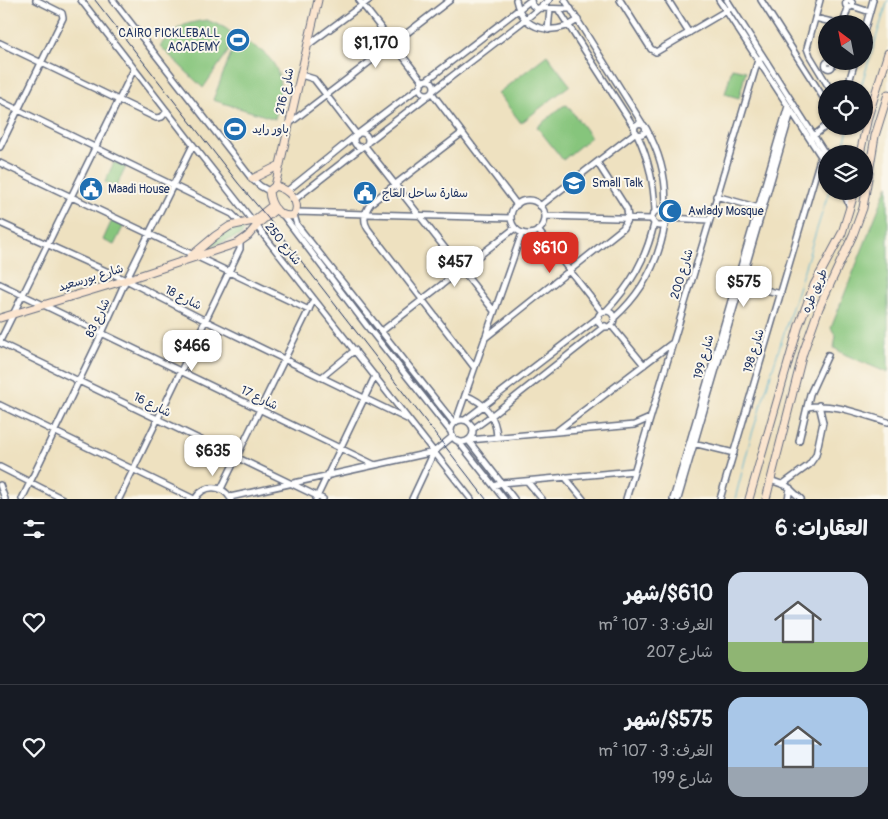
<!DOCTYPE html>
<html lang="ar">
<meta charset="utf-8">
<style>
body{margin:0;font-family:Pangolin,"Playpen Sans Arabic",sans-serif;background:#20242c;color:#f1f3f6;direction:rtl;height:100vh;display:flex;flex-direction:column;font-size:19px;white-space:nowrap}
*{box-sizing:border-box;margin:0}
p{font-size:16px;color:#9ea1a6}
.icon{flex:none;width:28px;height:28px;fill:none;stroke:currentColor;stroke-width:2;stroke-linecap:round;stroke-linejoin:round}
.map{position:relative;height:499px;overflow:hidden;direction:ltr}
.drawer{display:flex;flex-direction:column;background:#171b24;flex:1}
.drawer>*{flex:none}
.needle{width:32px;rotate:328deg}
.fabs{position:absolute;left:818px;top:15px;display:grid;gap:10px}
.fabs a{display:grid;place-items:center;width:55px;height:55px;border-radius:50%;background:#171b24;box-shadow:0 1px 4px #0004;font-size:25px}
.price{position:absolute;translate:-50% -42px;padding:0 11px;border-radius:10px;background:#fff;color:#222;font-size:16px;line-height:32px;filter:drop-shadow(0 1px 2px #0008)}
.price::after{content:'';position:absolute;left:50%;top:30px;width:15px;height:11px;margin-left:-8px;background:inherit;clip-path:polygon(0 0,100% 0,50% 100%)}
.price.on{background:#d93025;color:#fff}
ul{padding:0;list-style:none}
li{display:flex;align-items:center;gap:15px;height:125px;padding:0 20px}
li+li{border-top:1px solid #363941}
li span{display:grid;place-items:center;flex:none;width:140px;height:100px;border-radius:15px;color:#555}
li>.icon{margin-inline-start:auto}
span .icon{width:60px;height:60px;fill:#fffc;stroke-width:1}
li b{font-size:21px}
h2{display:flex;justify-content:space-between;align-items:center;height:60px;padding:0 20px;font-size:21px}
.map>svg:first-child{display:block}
.green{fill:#86c57c;stroke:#507a6d}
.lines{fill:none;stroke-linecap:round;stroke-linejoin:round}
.stream{stroke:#50b0cf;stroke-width:1}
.minor-casing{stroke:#656d80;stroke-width:8}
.secondary-casing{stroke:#656d80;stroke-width:9}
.minor{stroke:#fff;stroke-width:5}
.secondary{stroke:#fbe5cf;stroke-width:7}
.rail{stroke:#1b2f5e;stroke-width:1}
.labels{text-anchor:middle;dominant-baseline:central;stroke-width:4;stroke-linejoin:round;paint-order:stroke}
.poi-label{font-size:12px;fill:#1b2f5e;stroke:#fbf7ec;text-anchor:start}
.street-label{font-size:12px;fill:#1b2f5e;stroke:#fbf7ec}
</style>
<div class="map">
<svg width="888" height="499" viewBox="0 0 888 499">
<rect width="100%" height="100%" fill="#fbf7ec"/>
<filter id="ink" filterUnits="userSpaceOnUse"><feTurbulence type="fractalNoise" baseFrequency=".02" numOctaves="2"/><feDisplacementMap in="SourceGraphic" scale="10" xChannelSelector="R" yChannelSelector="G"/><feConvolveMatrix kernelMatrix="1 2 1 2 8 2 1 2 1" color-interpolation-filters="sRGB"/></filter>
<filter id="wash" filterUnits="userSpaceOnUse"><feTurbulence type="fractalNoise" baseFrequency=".0096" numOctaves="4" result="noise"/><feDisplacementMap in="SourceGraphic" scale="20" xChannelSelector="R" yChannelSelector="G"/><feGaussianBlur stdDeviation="1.12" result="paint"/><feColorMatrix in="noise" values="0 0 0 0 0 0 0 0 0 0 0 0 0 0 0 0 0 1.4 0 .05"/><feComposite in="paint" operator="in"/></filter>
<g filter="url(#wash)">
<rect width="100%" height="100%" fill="#eee1c0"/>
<!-- green -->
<path class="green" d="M207 20C213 23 220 25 225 28 230 31 233 35 238 38 242 41 247 42 252 45 285 63 283 87 275 119L213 100 236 40 203 88 160 46C175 27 184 23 207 20Z
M547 55 570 85 521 123 498 93Z
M732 68 746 71 739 98 725 94Z
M567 105 591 137 563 160 537 127 563 106Z
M114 162 126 167 116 187 105 182Z
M888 185V373L846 355 834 348 836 336 831 328Z
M112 220 124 225 114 245 103 240Z
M241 226 244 229 242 235 205 249 227 230Z"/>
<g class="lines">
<!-- stream -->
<path class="stream" d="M860 89 888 0
M841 154 849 126
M735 499 751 437 829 191"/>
</g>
</g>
<g filter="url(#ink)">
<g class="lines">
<!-- minor casing -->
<g class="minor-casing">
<path id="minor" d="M81 0 193 145 471 499
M113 0 252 179 260 186 269 191
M359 0 423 82
M516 0C523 32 554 36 578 20
M531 0 532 5 536 8 571 9
M565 0 642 123
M620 0 651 49 656 52 729 9
M668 0 689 33
M719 0 826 164
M727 0 826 155
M761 0 826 102
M820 0 807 48 810 56 830 89
M845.5 4a3.5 3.5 0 1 1 7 0a3.5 3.5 0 1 1-7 0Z
M852 6 870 12
M558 9 634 127
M815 18 840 24
M844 21 848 8
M548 30 550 9
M864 32 873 0
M0 43 156 118 162 117 167 111
M308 45 369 0
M825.5 65a3.5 3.5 0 1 1 7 0a3.5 3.5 0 1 1-7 0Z
M301 75 314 79 357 135
M427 80 531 0
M420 87a7 7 0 1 1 14 0a7 7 0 1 1-14 0Z
M847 89 855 61
M434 90 526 19 549 0
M432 93 517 205
M0 101 232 214 241 223
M290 123 450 0
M634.5 129a5.5 5.5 0 1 1 11 0a5.5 5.5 0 1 1-11 0Z
M646 128C661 155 668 182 665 212
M359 133 421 86
M462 133 371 203C365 211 362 220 368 229L474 367
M354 140a7 7 0 1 1 14 0a7 7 0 1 1-14 0Z
M637 134C649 159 654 183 655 211
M812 137 826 126
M368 142 430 94
M365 146 494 311
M0 147 63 18 62 13 36 0
M0 163 309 310
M287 191 355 136
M843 191 850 207
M716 196 759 208
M294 200 362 147
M511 217a17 17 0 1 1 34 0a17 17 0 1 1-34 0Z
M540 206 636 132
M652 218a8 8 0 1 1 16 0a8 8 0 1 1-16 0Z
M296 212 511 218
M283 215 367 326 451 432
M294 215 297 225 454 423
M545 216 651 219
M668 218 709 220
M0 223 126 280 206 321 407 419
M538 230 602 312
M739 283 781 294
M0 284 375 465
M606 311C631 285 646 259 654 224
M598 319a8 8 0 1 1 16 0a8 8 0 1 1-16 0Z
M614 318C642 293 659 261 665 224
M611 325 644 365
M382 331 515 228
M485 338 623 228 628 218 627 209 597 162
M0 341 134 69
M0 343 323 499
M322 377 355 350
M465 395C484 402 496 416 497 437
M0 405 194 499
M807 407C834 402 862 415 888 422
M451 431a11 11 0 1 1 22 0a11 11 0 1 1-22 0Z
M465 420 599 317
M456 421 522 233
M473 429 491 416 605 326
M557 431 671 344
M468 440 514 499
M469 440 634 425 650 418
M458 441 504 499
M799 441 810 394 828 355
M693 443 734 453
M0 467 63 499
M565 477 583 499
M770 480 787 486 801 499
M527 481 542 499
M783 484 809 465 816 455 823 422 819 405
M0 485 5 499
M494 486 501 483 634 471
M221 489 314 299
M230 497 434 452
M22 499 102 333 126 280 193 145
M119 499 240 249V242
M195 499C204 484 222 484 231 499
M316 499 375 376
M412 499 434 452 452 437
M626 499 758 60 763 57
M673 499 788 106
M678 499 791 112
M720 499 821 156 824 151
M788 499 790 488"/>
</g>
<!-- secondary casing -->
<g class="secondary-casing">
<path id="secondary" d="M860 154 868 117 888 53
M252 179 280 165
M275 186 318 0
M275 186C288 189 302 202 294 215 279 219 270 205 269 191Z
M190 257 215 236 230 226 253 221 273 205
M0 318 126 280 238 243 248 236 259 223 276 209
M749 499 799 325 814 285 842 233 855 191
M766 499 803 353 819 308 853 235 863 208 875 136 888 94"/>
</g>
<!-- minor -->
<use href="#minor" class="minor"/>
<!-- secondary -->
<use href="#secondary" class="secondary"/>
<!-- rail -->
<path class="rail" d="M95 0 238 183 267 217 486 499"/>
</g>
</g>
<!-- icons -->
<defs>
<g id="stadium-disc" transform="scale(1.25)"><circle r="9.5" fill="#1f6fb2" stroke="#fbf7ec"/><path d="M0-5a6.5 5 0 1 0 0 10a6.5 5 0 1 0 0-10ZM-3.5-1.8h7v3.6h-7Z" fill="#fff"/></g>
<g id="school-disc" transform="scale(1.25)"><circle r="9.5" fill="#1f6fb2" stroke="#fbf7ec"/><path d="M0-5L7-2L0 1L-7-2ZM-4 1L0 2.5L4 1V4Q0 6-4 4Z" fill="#fff"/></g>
<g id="civic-disc" transform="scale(1.25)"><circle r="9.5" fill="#1f6fb2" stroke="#fbf7ec"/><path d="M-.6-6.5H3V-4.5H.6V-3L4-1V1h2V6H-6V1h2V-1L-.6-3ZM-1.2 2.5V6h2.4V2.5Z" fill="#fff"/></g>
<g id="mosque-disc" transform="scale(1.25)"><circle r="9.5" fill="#1f6fb2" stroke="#fbf7ec"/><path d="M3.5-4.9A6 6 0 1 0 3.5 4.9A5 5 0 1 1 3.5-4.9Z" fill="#fff"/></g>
</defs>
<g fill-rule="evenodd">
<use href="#stadium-disc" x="238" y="40"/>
<use href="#stadium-disc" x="235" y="129"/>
<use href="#school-disc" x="574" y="183"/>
<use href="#civic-disc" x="91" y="189"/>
<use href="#civic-disc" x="365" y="193"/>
<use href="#mosque-disc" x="670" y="211"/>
</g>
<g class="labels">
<!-- poi labels -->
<g class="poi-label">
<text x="220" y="33" text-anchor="end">CAIRO PICKLEBALL<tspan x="220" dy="14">ACADEMY</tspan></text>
<text x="252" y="129">باور رايد</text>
<text x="592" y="183">Small Talk</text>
<text x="108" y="189">Maadi House</text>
<text x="382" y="193">سفارة ساحل العاج</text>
<text x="688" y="211">Awlady Mosque</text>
</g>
<!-- street labels -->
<g class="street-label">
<text transform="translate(285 91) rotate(-77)">شارع 216</text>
<text transform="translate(283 244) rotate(52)">شارع 250</text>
<text transform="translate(682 274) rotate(-73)">شارع 200</text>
<text transform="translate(91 278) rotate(-17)">شارع بورسعيد</text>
<text transform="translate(815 291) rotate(-66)">طريق طره</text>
<text transform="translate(183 298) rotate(27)">شارع 18</text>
<text transform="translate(98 318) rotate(-65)">شارع 83</text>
<text transform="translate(754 351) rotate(-73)">شارع 198</text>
<text transform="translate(704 357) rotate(-74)">شارع 199</text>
<text transform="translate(259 398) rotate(26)">شارع 17</text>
<text transform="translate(152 405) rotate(26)">شارع 16</text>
</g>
</g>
</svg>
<div class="fabs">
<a><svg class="needle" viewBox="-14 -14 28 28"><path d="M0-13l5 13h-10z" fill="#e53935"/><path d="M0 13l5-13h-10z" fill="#9ea1a6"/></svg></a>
<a><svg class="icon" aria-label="locate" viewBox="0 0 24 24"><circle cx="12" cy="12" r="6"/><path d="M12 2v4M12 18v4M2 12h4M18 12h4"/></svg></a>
<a><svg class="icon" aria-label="layers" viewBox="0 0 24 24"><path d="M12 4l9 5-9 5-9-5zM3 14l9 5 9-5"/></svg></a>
</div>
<b class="price" style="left:376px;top:69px">$1,170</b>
<b class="price on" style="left:550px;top:274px">$610</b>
<b class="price" style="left:455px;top:288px">$457</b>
<b class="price" style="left:744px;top:308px">$575</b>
<b class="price" style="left:192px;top:372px">$466</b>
<b class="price" style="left:213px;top:477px">$635</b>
</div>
<section class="drawer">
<h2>العقارات: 6<svg class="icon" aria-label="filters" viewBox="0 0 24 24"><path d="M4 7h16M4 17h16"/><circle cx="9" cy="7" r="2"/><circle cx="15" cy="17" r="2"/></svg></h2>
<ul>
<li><span style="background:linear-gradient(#c9d6e8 70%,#8fb573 0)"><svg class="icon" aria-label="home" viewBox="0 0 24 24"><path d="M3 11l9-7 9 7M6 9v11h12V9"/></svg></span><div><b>$610/شهر</b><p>الغرف: 3 · 107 m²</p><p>شارع 207</p></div><svg class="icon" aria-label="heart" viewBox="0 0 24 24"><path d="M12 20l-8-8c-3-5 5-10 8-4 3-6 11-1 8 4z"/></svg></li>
<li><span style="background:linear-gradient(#a9c7e8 70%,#9aa5b1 0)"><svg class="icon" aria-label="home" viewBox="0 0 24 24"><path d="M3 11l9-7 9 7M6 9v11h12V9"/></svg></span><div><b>$575/شهر</b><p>الغرف: 3 · 107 m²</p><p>شارع 199</p></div><svg class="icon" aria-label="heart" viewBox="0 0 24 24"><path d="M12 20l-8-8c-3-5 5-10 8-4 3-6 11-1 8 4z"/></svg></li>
</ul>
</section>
